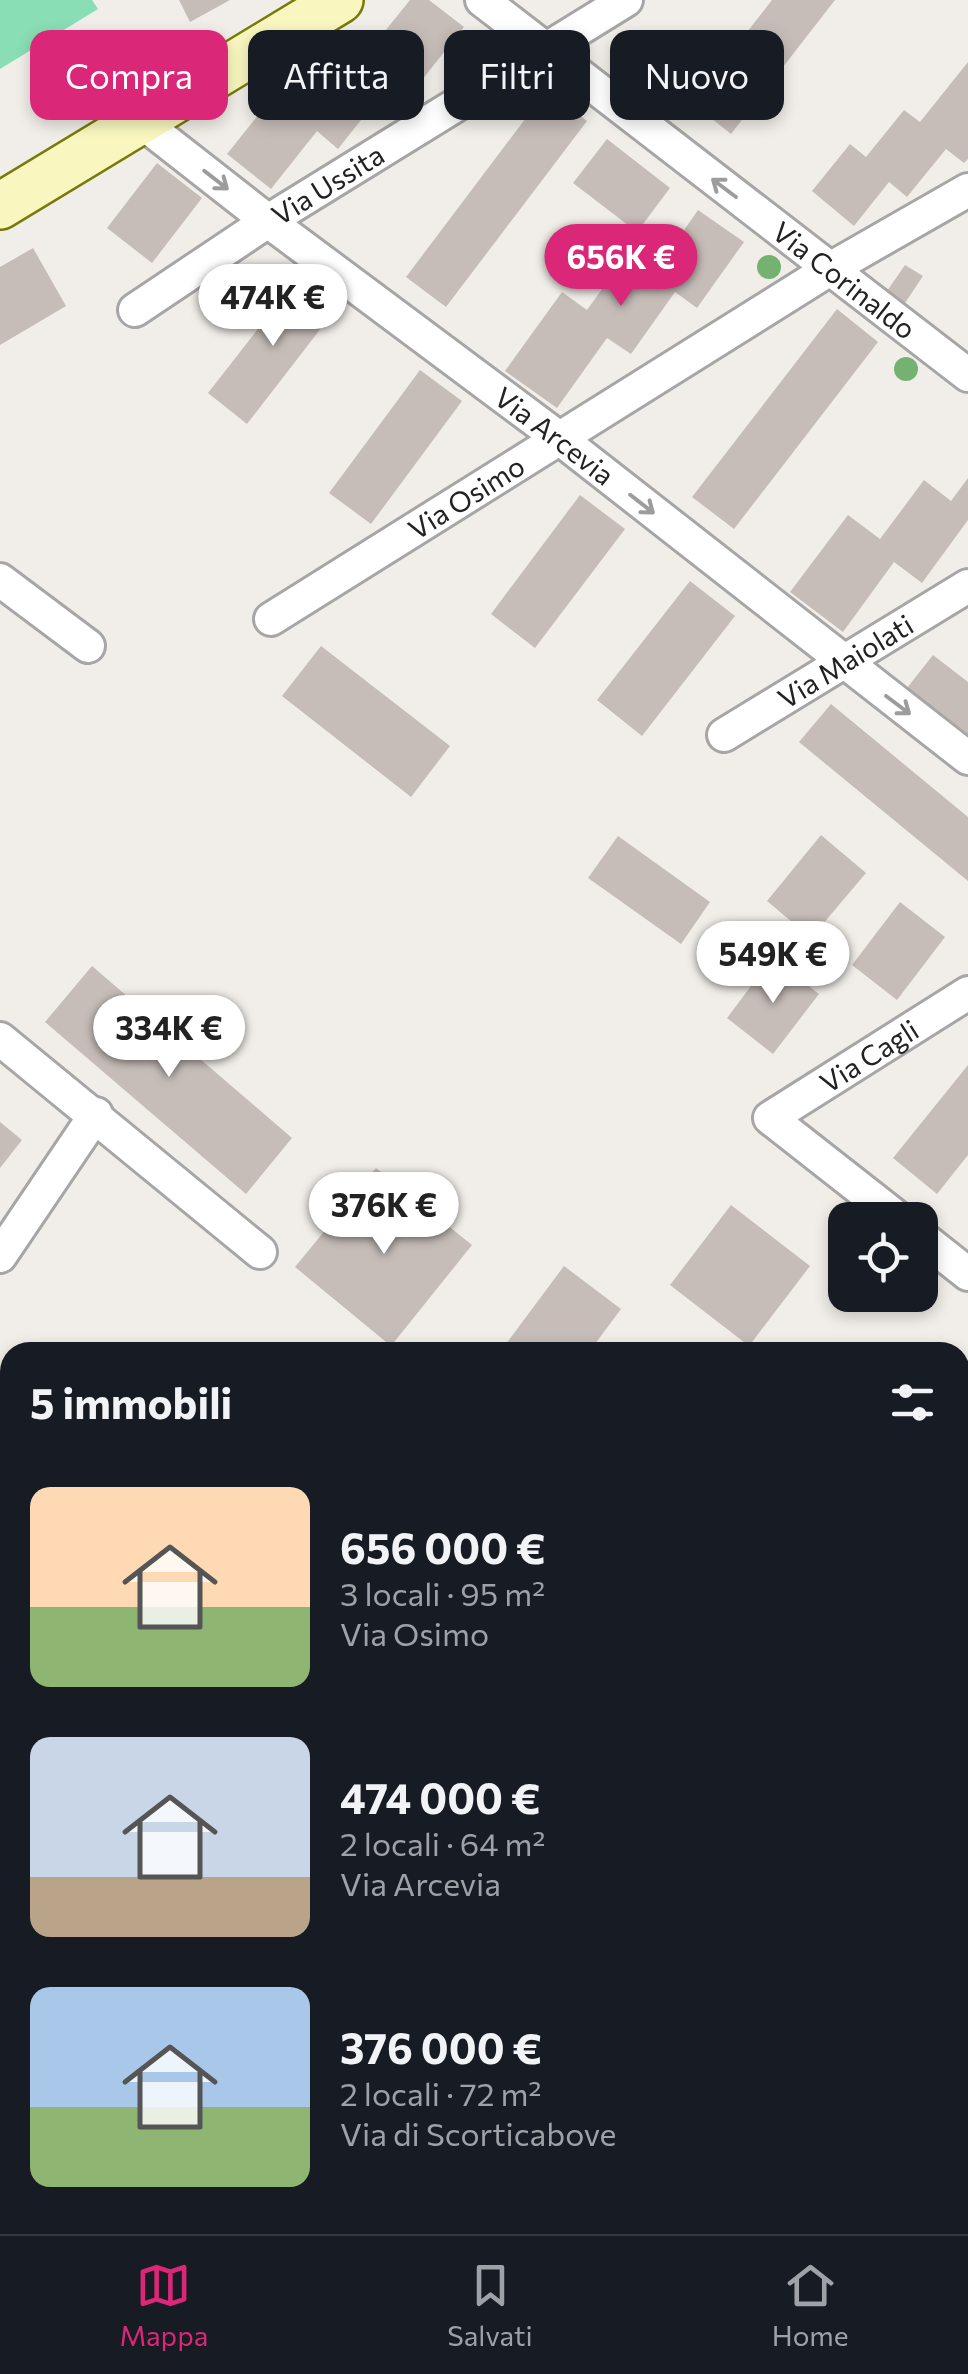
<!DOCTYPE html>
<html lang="it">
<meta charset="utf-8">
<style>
body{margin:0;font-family:Commissioner,sans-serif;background:#242831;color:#f1f3f6;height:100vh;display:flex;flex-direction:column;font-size:38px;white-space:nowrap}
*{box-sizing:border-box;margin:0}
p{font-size:32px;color:#9ea1a6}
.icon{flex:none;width:55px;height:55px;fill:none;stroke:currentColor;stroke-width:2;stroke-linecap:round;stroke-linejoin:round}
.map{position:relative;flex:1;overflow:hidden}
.side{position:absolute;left:0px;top:1342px;width:970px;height:892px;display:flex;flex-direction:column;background:#171b24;border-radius:30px 30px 0 0;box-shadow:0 5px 15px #0003}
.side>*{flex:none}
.guide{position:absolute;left:30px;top:30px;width:910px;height:90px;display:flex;gap:20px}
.controls{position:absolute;left:828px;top:1202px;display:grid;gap:20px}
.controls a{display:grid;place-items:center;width:110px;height:110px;border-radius:20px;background:#171b24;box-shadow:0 5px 15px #0003;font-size:50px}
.price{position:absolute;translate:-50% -85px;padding:0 22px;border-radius:35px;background:#fff;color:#222;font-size:32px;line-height:65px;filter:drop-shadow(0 2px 5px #0008)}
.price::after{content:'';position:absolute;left:50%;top:60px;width:30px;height:22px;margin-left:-15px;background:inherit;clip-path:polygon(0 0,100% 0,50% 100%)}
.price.current{background:#db2777;color:#fff}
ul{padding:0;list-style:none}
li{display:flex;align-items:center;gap:30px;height:250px;padding:0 30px}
li span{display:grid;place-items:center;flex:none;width:280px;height:200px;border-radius:20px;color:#555}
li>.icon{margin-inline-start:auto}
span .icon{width:120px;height:120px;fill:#fffc;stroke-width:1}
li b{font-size:42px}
h2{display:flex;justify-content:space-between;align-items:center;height:120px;padding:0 30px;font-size:42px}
.tag{padding:0 35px;border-radius:20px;background:#171b24;box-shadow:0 5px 15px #0003;font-size:35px;line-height:90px}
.tag.current{background:#db2777;color:#fff}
.tabs{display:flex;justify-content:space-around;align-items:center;height:140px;border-top:2px solid #363941;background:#171b24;font-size:28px;color:#9ea1a6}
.tabs a{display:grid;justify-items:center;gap:5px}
.tabs .current{color:#db2777}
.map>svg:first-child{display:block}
.industrial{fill:#eadbe9}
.grass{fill:#d2eab0}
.pitch{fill:#89deb5}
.building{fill:#c6bdb8}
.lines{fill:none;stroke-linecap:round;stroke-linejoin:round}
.street-casing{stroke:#a6a6a6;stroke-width:38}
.secondary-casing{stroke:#787a07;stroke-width:50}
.street{stroke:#fff;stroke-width:32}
.secondary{stroke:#f9f7bf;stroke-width:45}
.tree{fill:#75b271}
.oneway{stroke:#9c9c9c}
.labels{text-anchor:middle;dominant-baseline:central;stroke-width:10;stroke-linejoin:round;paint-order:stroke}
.street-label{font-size:28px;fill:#222;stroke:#fff}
</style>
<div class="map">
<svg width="968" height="2234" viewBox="0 0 968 2234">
<rect width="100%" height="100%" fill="#f1eee9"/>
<!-- industrial -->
<path class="industrial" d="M0 1619 10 1627V2225H349L350 2234H0Z
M473 2225H666L667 2234H449Z"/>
<!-- grass -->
<path class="grass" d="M968 1787V2234H667L666 2225H960V1792Z"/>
<!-- pitch -->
<path class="pitch" d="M0 0H92L98 9 0 69Z"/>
<!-- building -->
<path class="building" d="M179 0H230L190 22Z
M410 0H429L464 27 410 95 392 81 338 149 317 131 271 189 227 154 275 94 296 111 352 40 368 52Z
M772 0H835L731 134 692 103Z
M968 62V159L964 163 946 149 907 197 889 182 854 226 812 191 850 144 866 157 904 110 920 122Z
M547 90 587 121 446 307 406 277Z
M607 139 670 188 637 232 573 183Z
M157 163 202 198 152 263 107 228Z
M698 210 744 242 697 308 675 292 631 354 607 338 557 408 505 371 562 292 587 310 628 253 655 272Z
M33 248 66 306 0 345V267Z
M905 265 923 276 903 306 885 294Z
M300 275 339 305 247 424 208 393Z
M837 309 878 342 734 529 692 497Z
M420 370 462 401 371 524 329 493Z
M968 478V520L922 583 894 562 843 632 790 592 848 515 880 539 924 480 951 501Z
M580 495 625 529 535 648 491 614Z
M690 581 735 616 642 736 597 700Z
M321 646 450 746 411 797 282 696Z
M933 655 968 682V736L907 688Z
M831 704 968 817V881L799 742Z
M821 835 866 873 811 938 767 901Z
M618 836 710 902 681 944 588 878Z
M900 902 945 937 897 1000 852 965Z
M772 958 819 994 773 1054 727 1018Z
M92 966 292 1138 246 1194 45 1022Z
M968 1065V1155L937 1194 893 1158Z
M0 1122 22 1140 0 1168Z
M376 1168 472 1245 391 1346 295 1267Z
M731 1205 810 1266 749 1346 670 1285Z
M564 1266 621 1309 589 1352H500Z
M10 1365V1506L0 1498V1377Z
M0 1848 10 1858V1876L0 1883Z
M10 1964V2225L236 2227 185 2234H0V1965Z"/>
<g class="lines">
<!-- street casing -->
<g class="street-casing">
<g id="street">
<path id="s1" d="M482 0 968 375"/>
<path id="s2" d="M139 120 268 221 559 438 968 758"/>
<path id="s3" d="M135 310 268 221 626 0"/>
<path d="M0 580 88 646"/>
<path id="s4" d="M271 619 830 269 968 190"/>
<path id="s5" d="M724 735 968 586"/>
<path d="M0 1039 260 1252"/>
<path id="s6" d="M900 1220 770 1118 968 993"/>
<path d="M920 1236 968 1274"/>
<path d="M0 1256 96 1114"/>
<path d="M0 1608 10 1616"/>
<path d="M960 1772 968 1768"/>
<path d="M366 2225 367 2234"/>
</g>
</g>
<!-- secondary casing -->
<g class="secondary-casing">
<path id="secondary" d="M0 206 340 0"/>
</g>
<!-- street -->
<use href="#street" class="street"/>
<!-- secondary -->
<use href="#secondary" class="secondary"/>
</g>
<!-- trees -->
<g class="tree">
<circle cx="769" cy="267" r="12"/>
<circle cx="906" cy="369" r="12"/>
</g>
<!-- one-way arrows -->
<defs><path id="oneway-shaft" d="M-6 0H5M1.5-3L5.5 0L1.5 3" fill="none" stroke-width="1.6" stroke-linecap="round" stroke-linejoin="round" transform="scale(2.5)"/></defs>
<g class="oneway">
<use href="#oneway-shaft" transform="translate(216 180) rotate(38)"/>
<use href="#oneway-shaft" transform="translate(724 188) rotate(-143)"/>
<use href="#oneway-shaft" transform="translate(642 504) rotate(38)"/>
<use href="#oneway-shaft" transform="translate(898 705) rotate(37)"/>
</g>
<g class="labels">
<!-- street labels -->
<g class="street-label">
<text stroke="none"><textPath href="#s3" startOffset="230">Via Ussita</textPath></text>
<text stroke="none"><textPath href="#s1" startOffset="458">Via Corinaldo</textPath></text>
<text stroke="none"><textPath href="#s2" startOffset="522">Via Arcevia</textPath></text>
<text stroke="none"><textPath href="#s4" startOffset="230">Via Osimo</textPath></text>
<text stroke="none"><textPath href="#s5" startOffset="142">Via Maiolati</textPath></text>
<text stroke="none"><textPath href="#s6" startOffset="282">Via Cagli</textPath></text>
</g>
</g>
</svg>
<div class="controls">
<a><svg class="icon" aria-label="locate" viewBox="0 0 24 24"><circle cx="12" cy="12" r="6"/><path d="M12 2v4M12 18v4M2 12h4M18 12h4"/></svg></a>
</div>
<b class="price current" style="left:621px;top:309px">656K €</b>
<b class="price" style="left:273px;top:349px">474K €</b>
<b class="price" style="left:773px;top:1006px">549K €</b>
<b class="price" style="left:169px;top:1080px">334K €</b>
<b class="price" style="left:384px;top:1257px">376K €</b>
<div class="guide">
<a class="tag current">Compra</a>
<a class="tag">Affitta</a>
<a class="tag">Filtri</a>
<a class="tag">Nuovo</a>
</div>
<section class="side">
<h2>5 immobili<svg class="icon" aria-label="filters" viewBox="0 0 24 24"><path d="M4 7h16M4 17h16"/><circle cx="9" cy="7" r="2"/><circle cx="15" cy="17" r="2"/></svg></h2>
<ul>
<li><span style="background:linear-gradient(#ffd9b3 60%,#8fb573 0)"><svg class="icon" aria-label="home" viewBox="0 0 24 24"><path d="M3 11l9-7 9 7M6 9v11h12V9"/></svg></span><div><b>656 000 €</b><p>3 locali · 95 m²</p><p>Via Osimo</p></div></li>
<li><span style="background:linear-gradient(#c9d6e8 70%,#b9a48a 0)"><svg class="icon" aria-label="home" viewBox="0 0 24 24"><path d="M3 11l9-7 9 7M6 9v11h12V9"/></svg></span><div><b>474 000 €</b><p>2 locali · 64 m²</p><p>Via Arcevia</p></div></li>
<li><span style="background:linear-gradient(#a9c7e8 60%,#8fb573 0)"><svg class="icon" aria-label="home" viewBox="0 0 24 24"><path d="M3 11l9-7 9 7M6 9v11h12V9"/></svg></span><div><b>376 000 €</b><p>2 locali · 72 m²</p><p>Via di Scorticabove</p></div></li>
</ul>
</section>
</div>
<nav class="tabs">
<a class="current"><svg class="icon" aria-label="map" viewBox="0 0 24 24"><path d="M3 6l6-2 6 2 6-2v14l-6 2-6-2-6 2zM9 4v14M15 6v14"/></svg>Mappa</a>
<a><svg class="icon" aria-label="saved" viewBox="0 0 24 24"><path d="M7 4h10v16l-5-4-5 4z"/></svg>Salvati</a>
<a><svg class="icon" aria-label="home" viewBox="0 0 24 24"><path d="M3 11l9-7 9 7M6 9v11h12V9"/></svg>Home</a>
</nav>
